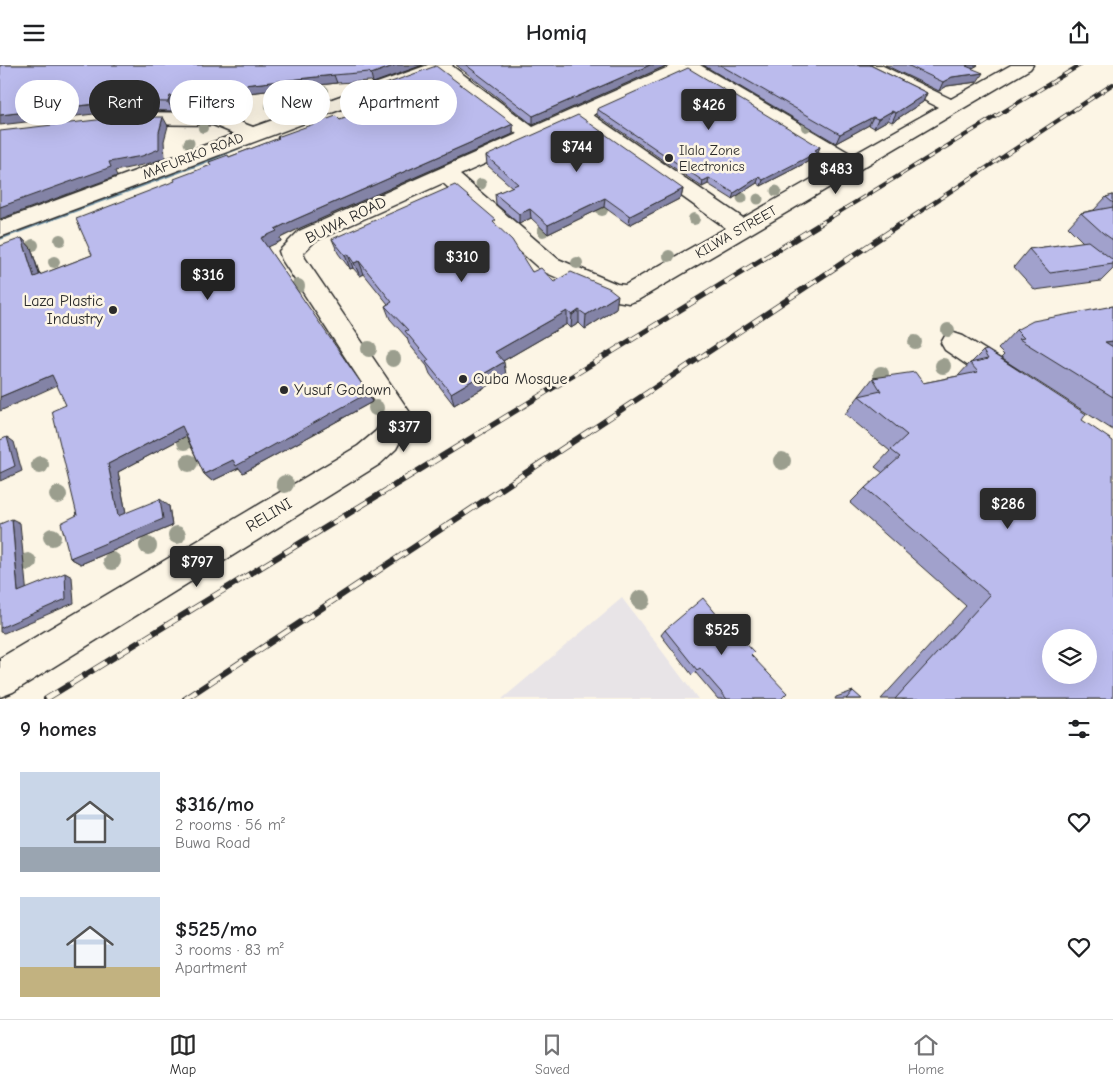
<!DOCTYPE html>
<meta charset="utf-8">
<style>
body{margin:0;font-family:"Comic Neue",sans-serif;background:#f2f2f2;color:#202124;height:100vh;display:flex;flex-direction:column;font-size:19px;white-space:nowrap}
*{box-sizing:border-box;margin:0}
p{font-size:16px;color:#757577}
.icon{flex:none;width:28px;height:28px;fill:none;stroke:currentColor;stroke-width:2;stroke-linecap:round;stroke-linejoin:round}
.map{position:relative;height:634px;overflow:hidden}
.side{display:flex;flex-direction:column;background:#fff;flex:1}
.side>*{flex:none}
.banner{position:absolute;left:15px;top:15px;width:500px;height:45px;display:flex;gap:10px}
.fabs{position:absolute;left:1042px;top:564px;display:grid;gap:10px}
.fabs a{display:grid;place-items:center;width:55px;height:55px;border-radius:50%;background:#fff;box-shadow:0 5px 20px #0002;font-size:25px}
.price{position:absolute;translate:-50% -42px;padding:0 11px;border-radius:5px;background:#2b2b2b;color:#fff;font-size:16px;line-height:32px;filter:drop-shadow(0 1px 2px #0008)}
.price::after{content:'';position:absolute;left:50%;top:30px;width:15px;height:11px;margin-left:-8px;background:inherit;clip-path:polygon(0 0,100% 0,50% 100%)}
.price.active{background:#222;color:#fff}
ul{padding:0;list-style:none}
li{display:flex;align-items:center;gap:15px;height:125px;padding:0 20px}
li span{display:grid;place-items:center;flex:none;width:140px;height:100px;border-radius:0px;color:#555}
li>.icon{margin-inline-start:auto}
span .icon{width:60px;height:60px;fill:#fffc;stroke-width:1}
li b{font-size:21px}
h2{display:flex;justify-content:space-between;align-items:center;height:60px;padding:0 20px;font-size:21px}
.pill{padding:0 18px;border-radius:22px;background:#fff;box-shadow:0 5px 20px #0002;font-size:18px;line-height:45px}
.pill.active{background:#2b2b2b;color:#fff}
header{display:flex;justify-content:space-between;align-items:center;height:65px;padding:0 20px;background:#fff;font-size:22px;font-weight:700}
.dock{display:flex;justify-content:space-around;align-items:center;height:70px;border-top:1px solid #e0e0e0;background:#fff;font-size:14px;color:#757577}
.dock a{display:grid;justify-items:center;gap:2px}
.dock .active{color:#2b2b2b}
.map>svg:first-child{display:block}
.built{fill:#e8e4e7}
.lines{fill:none;stroke-linecap:round;stroke-linejoin:round}
.stream{fill:#698da2;fill-rule:evenodd}
.street-casing{stroke:#2b2b2b;stroke-width:3}
.street{fill:#fcf5e5;fill-rule:evenodd}
.rail-far2-casing{stroke:#2b2b2b;stroke-width:4}
.rail-far1-casing{stroke:#2b2b2b;stroke-width:5.5}
.rail-casing{stroke:#2b2b2b;stroke-width:6}
.rail-far2{stroke:#fcf5e5;stroke-width:2.5;stroke-dasharray:8;stroke-linecap:butt}
.rail-far1{stroke:#fcf5e5;stroke-width:4;stroke-dasharray:11;stroke-linecap:butt}
.rail{stroke:#fcf5e5;stroke-width:4.5;stroke-dasharray:14;stroke-linecap:butt}
.tree{fill:#9b9e8e}
.wall{fill:#a1a1cc;stroke:#2b2b2b}
.shaded-wall{fill:#8383a6;stroke:#2b2b2b}
.building{fill:#bbbbed;stroke:#2b2b2b;fill-rule:evenodd}
.poi-dot{fill:#2b2b2b;stroke:#fcf5e5;stroke-width:2}
.labels{text-anchor:middle;dominant-baseline:central;stroke-width:5;stroke-linejoin:round;paint-order:stroke}
.far-poi-label{font-size:14px;fill:#2b2b2b;stroke:#fcf5e5;text-anchor:start}
.far-street-label{font-size:14px;fill:#2b2b2b;stroke:#fcf5e5}
.street-label{font-size:16px;fill:#2b2b2b;stroke:#fcf5e5}
.poi-label{font-size:16px;fill:#2b2b2b;stroke:#fcf5e5;text-anchor:start}
</style>
<header><svg class="icon" aria-label="menu" viewBox="0 0 24 24"><path d="M4 6h16M4 12h16M4 18h16"/></svg>Homiq<svg class="icon" aria-label="share" viewBox="0 0 24 24"><path d="M12 15V3M7 8l5-5 5 5M5 13v7h14v-7"/></svg></header>
<div class="map">
<svg width="1113" height="634" viewBox="0 0 1113 634">
<rect width="100%" height="100%" fill="#fcf5e5"/>
<filter id="ink" filterUnits="userSpaceOnUse"><feTurbulence type="fractalNoise" baseFrequency=".02" numOctaves="2"/><feDisplacementMap in="SourceGraphic" scale="10" xChannelSelector="R" yChannelSelector="G"/><feConvolveMatrix kernelMatrix="1 2 1 2 8 2 1 2 1" color-interpolation-filters="sRGB"/></filter>
<g filter="url(#ink)">
<!-- built -->
<path class="built" d="M622 533 698 634H502Z"/>
<g class="lines">
<!-- stream -->
<path class="stream" d="M250 76 253 78 252 79 201 100 0 175V171L197 98Z"/>
<!-- street casing -->
<g class="street-casing">
<path id="street" d="M428 0H453L452 1 533 62 673 0H700L853 90 938 42 861 4 858 0H881L951 34 1011 0H1033L1030 4 638 235 629 238 605 234 542 206 443 118 315 176 303 188 305 193 413 352 396 384 380 399 13 627 0 632V593L358 381 376 366 384 352 282 195 279 186 299 166 517 69 438 8 0 172V156L235 69 213 60 126 59 119 57 116 53 119 49 126 47 216 48 253 62ZM687 7 838 99 743 153 593 50ZM578 57 726 163 625 220 617 219 558 194 460 110Z
M954 268 963 271 1018 305 1022 313 1018 321 1008 324 998 321 945 285 941 278 945 271Z"/>
</g>
<!-- street -->
<use href="#street" class="street"/>
<!-- rail-far2 casing -->
<g class="rail-far2-casing">
<path id="rail-far2" d="M818 160 1080 0
M900 160 1113 19"/>
</g>
<!-- rail-far1 casing -->
<g class="rail-far1-casing">
<path id="rail-far1" d="M481 367 820 159
M588 367 901 159"/>
</g>
<!-- rail casing -->
<g class="rail-casing">
<path id="rail" d="M46 634 483 366
M185 634 589 366"/>
</g>
<!-- rail-far2 -->
<use href="#rail-far2" class="rail-far2"/>
<!-- rail-far1 -->
<use href="#rail-far1" class="rail-far1"/>
<!-- rail -->
<use href="#rail" class="rail"/>
</g>
<!-- trees -->
<g class="tree">
<circle cx="324" cy="26" r="5"/>
<circle cx="374" cy="39" r="5"/>
<circle cx="243" cy="41" r="5"/>
<circle cx="270" cy="41" r="5"/>
<circle cx="349" cy="42" r="5"/>
<circle cx="295" cy="45" r="5"/>
<circle cx="806" cy="62" r="5"/>
<circle cx="203" cy="63" r="5"/>
<circle cx="189" cy="78" r="5.5"/>
<circle cx="481" cy="119" r="5.5"/>
<circle cx="776" cy="126" r="5.5"/>
<circle cx="742" cy="133" r="5.5"/>
<circle cx="758" cy="134" r="5.5"/>
<circle cx="602" cy="145" r="6"/>
<circle cx="694" cy="154" r="6"/>
<circle cx="543" cy="166" r="6"/>
<circle cx="60" cy="175" r="6"/>
<circle cx="33" cy="180" r="6"/>
<circle cx="669" cy="191" r="6"/>
<circle cx="54" cy="197" r="6"/>
<circle cx="577" cy="198" r="6"/>
<circle cx="298" cy="221" r="7"/>
<circle cx="948" cy="265" r="7"/>
<circle cx="915" cy="277" r="7"/>
<circle cx="369" cy="284" r="8"/>
<circle cx="393" cy="294" r="8"/>
<circle cx="943" cy="301" r="8"/>
<circle cx="881" cy="309" r="8"/>
<circle cx="376" cy="343" r="8"/>
<circle cx="185" cy="377" r="8"/>
<circle cx="782" cy="396" r="9"/>
<circle cx="189" cy="398" r="9"/>
<circle cx="40" cy="400" r="9"/>
<circle cx="285" cy="419" r="9"/>
<circle cx="58" cy="430" r="9"/>
<circle cx="177" cy="470" r="9"/>
<circle cx="52" cy="472" r="9"/>
<circle cx="148" cy="481" r="9"/>
<circle cx="112" cy="496" r="9"/>
<circle cx="28" cy="497" r="9"/>
<circle cx="641" cy="535" r="10"/>
</g>
<!-- wall -->
<path class="wall" d="M0 0H423L373 18 371 16 337 18 213 32 211 36 174 40 173 46 128 45Z
M456 0H668L533 60Z
M703 0H870L927 28 923 37 892 57 888 55 874 63 869 60 836 78Z
M885 0H978L972 3 977 17 947 21 939 26Z
M383 20 513 59V69L298 164 280 173 281 176 267 182 372 337 243 408 239 403 212 416 204 409 186 371 118 407 126 448 169 441 172 461 81 499 70 493 77 450 66 340 22 173 31 183 40 210 92 190 175 116 211 100 209 97 229 92 278 74 277 72 340 55 391 35 386 30Z
M597 44 820 82 815 93 761 121 757 118 732 134 708 119 702 122 597 50Z
M486 91 683 124 681 133 629 160 604 142 548 169 531 153 519 159 496 139 495 129 512 122 487 100Z
M1113 130V204L1101 216 1035 225 1014 202 1029 184 1083 177 1068 162 1081 148 1094 145 1106 132Z
M497 161 532 207 616 244 585 264 579 258 571 263 567 259 503 296 506 310 454 340 430 309 427 301 409 279 407 273 390 254 385 241 388 239 364 209 360 211 353 203 350 204 338 188 332 174Z
M1113 241V365L1001 293 1004 290 998 284 1016 265Z
M983 286 1082 355 1113 634H881L966 541 850 438 865 423 883 408 875 402 890 386 845 349 873 313 923 318 958 311 970 298 972 297Z
M665 565 751 590 781 634H718L695 607 692 610 661 570Z
M853 626 861 634H835L836 632Z"/>
<!-- shaded-wall -->
<path class="shaded-wall" d="M396 0H423L373 18 371 9Z
M650 0H668L533 60V51Z
M968 0H978L961 10 966 1Z
M983 8 977 17 947 21 939 26 943 17 952 12Z
M334 10 337 18 213 32 211 36 174 40 173 46 168 37 170 31 208 24Z
M927 28 923 37 892 57 896 48Z
M122 36 128 45 0 60V50Z
M892 46 888 55 874 63 878 54Z
M163 52 168 61 164 76 165 93 147 99 115 106 117 111 0 154V142L109 97 159 67Z
M873 52 869 60 836 78 840 69Z
M513 59V69L298 164 280 173 281 176 266 183 261 173 275 164 294 155Z
M820 82 815 93 761 121 763 115Z
M759 112 757 118 732 134 734 128Z
M709 113 708 119 702 122 703 116Z
M683 124 681 133 629 160 630 151Z
M605 133 604 142 548 169V160Z
M530 144 531 153 519 159V149Z
M22 173 31 183 43 222 34 212Z
M348 189 353 203 350 204 345 190Z
M359 196 364 209 360 211 354 198Z
M618 230 616 244 585 264 586 250Z
M579 245V258L571 263 572 250Z
M567 246V259L496 300 495 287Z
M1113 276V289L1105 277Z
M504 297 506 310 454 340 451 328Z
M52 310 62 318 0 346V332Z
M368 328 372 337 243 408 239 403 212 416 204 409Z
M182 361 190 369 118 407 128 458 118 451 108 399Z
M7 372 14 377 22 406 0 416V408Z
M160 434 169 441 172 461 81 499 70 493Z
M12 454 20 458 27 531 18 527Z
M65 508 72 512 74 538 4 568 0 567V563Z"/>
<!-- building -->
<path class="building" d="M0 0H396L371 9 369 7 334 10 208 24 207 27 170 31 168 37 122 36 0 50Z
M466 0H650L533 51Z
M720 0H870L927 28 896 48 892 46 878 54 873 52 840 69Z
M907 0H968L966 1 983 8 952 12 943 17Z
M436 1 513 59 294 155 275 164 277 166 261 173 368 328 236 401 233 395 204 409 182 361 108 399 118 451 160 434 163 454 70 493 61 458 77 450 52 346 66 340 52 310 0 332V181L22 173 34 212 92 190 76 154 175 116 174 114 211 100 209 97 228 90 229 92 279 73 277 72 336 51 340 55 397 33 383 20Z
M688 3 820 82 815 85 818 87 763 115 759 112 734 128 709 113 703 116 597 44Z
M578 50 683 124 630 151 605 133 548 160 530 144 519 149 495 129 518 119 486 91Z
M123 52H163L159 67V84L142 91 109 97 111 102 0 142V66Z
M455 120 496 155 493 157 512 175 532 207 541 203 554 217 571 207 609 223 618 230 586 250 579 245 572 250 567 246 495 287 504 297 451 328 426 297 429 295 405 266 408 265 385 241 392 237 359 196 354 198 348 189 345 190 332 174Z
M1113 130V138L1106 132Z
M1113 142V175L1103 168 1081 148Z
M1088 176 1113 195V199L1050 208 1029 184Z
M1113 241V276L1105 277 1113 282V332L1019 274 1024 273 1016 265 1033 256Z
M987 285 1086 349 1082 355 1113 376V634H895L990 530 865 423 900 392 891 385 907 370 859 331 881 326 873 313 915 307 923 318 978 307 970 298 988 294 983 286ZM1051 572H1089V610H1051Z
M7 372 15 401 0 408V375Z
M12 454 18 527 65 508 66 534 0 563V459Z
M703 533 733 569 735 567 754 587 751 590 787 628 781 634H727L700 603 697 605 665 565Z
M853 626 862 634H846Z"/>
</g>
<!-- markers -->
<g class="poi-dot">
<circle cx="669" cy="93" r="5"/>
<circle cx="113" cy="245" r="5"/>
<circle cx="463" cy="314" r="5"/>
<circle cx="284" cy="325" r="5"/>
</g>
<g class="labels">
<!-- far-poi labels -->
<g class="far-poi-label">
<text x="679" y="85">Ilala Zone<tspan x="679" dy="16">Electronics</tspan></text>
</g>
<!-- far-street labels -->
<g class="far-street-label">
<text transform="translate(193 91) rotate(-21)">MAFURIKO ROAD</text>
<text transform="translate(736 167) rotate(-30)">KILWA STREET</text>
</g>
<!-- street labels -->
<g class="street-label">
<text transform="translate(346 155) rotate(-26)">BUWA ROAD</text>
<text transform="translate(269 450) rotate(-31)">RELINI</text>
</g>
<!-- poi labels -->
<g class="poi-label">
<text x="103" y="236" text-anchor="end">Laza Plastic<tspan x="103" dy="18">Industry</tspan></text>
<text x="473" y="314">Quba Mosque</text>
<text x="294" y="325">Yusuf Godown</text>
</g>
</g>
</svg>
<div class="fabs">
<a><svg class="icon" aria-label="layers" viewBox="0 0 24 24"><path d="M12 4l9 5-9 5-9-5zM3 14l9 5 9-5"/></svg></a>
</div>
<b class="price" style="left:709px;top:66px">$426</b>
<b class="price" style="left:577px;top:108px">$744</b>
<b class="price" style="left:836px;top:130px">$483</b>
<b class="price" style="left:462px;top:218px">$310</b>
<b class="price active" style="left:208px;top:236px">$316</b>
<b class="price" style="left:404px;top:388px">$377</b>
<b class="price" style="left:1008px;top:465px">$286</b>
<b class="price" style="left:197px;top:523px">$797</b>
<b class="price" style="left:722px;top:591px">$525</b>
<div class="banner">
<a class="pill">Buy</a>
<a class="pill active">Rent</a>
<a class="pill">Filters</a>
<a class="pill">New</a>
<a class="pill">Apartment</a>
</div>
</div>
<section class="side">
<h2>9 homes<svg class="icon" aria-label="filters" viewBox="0 0 24 24"><path d="M4 7h16M4 17h16"/><circle cx="9" cy="7" r="2"/><circle cx="15" cy="17" r="2"/></svg></h2>
<ul>
<li><span style="background:linear-gradient(#c9d6e8 75%,#9aa5b1 0)"><svg class="icon" aria-label="home" viewBox="0 0 24 24"><path d="M3 11l9-7 9 7M6 9v11h12V9"/></svg></span><div><b>$316/mo</b><p>2 rooms · 56 m²</p><p>Buwa Road</p></div><svg class="icon" aria-label="heart" viewBox="0 0 24 24"><path d="M12 20l-8-8c-3-5 5-10 8-4 3-6 11-1 8 4z"/></svg></li>
<li><span style="background:linear-gradient(#c9d6e8 70%,#c2b280 0)"><svg class="icon" aria-label="home" viewBox="0 0 24 24"><path d="M3 11l9-7 9 7M6 9v11h12V9"/></svg></span><div><b>$525/mo</b><p>3 rooms · 83 m²</p><p>Apartment</p></div><svg class="icon" aria-label="heart" viewBox="0 0 24 24"><path d="M12 20l-8-8c-3-5 5-10 8-4 3-6 11-1 8 4z"/></svg></li>
</ul>
</section>
<nav class="dock">
<a class="active"><svg class="icon" aria-label="map" viewBox="0 0 24 24"><path d="M3 6l6-2 6 2 6-2v14l-6 2-6-2-6 2zM9 4v14M15 6v14"/></svg>Map</a>
<a><svg class="icon" aria-label="saved" viewBox="0 0 24 24"><path d="M7 4h10v16l-5-4-5 4z"/></svg>Saved</a>
<a><svg class="icon" aria-label="home" viewBox="0 0 24 24"><path d="M3 11l9-7 9 7M6 9v11h12V9"/></svg>Home</a>
</nav>
